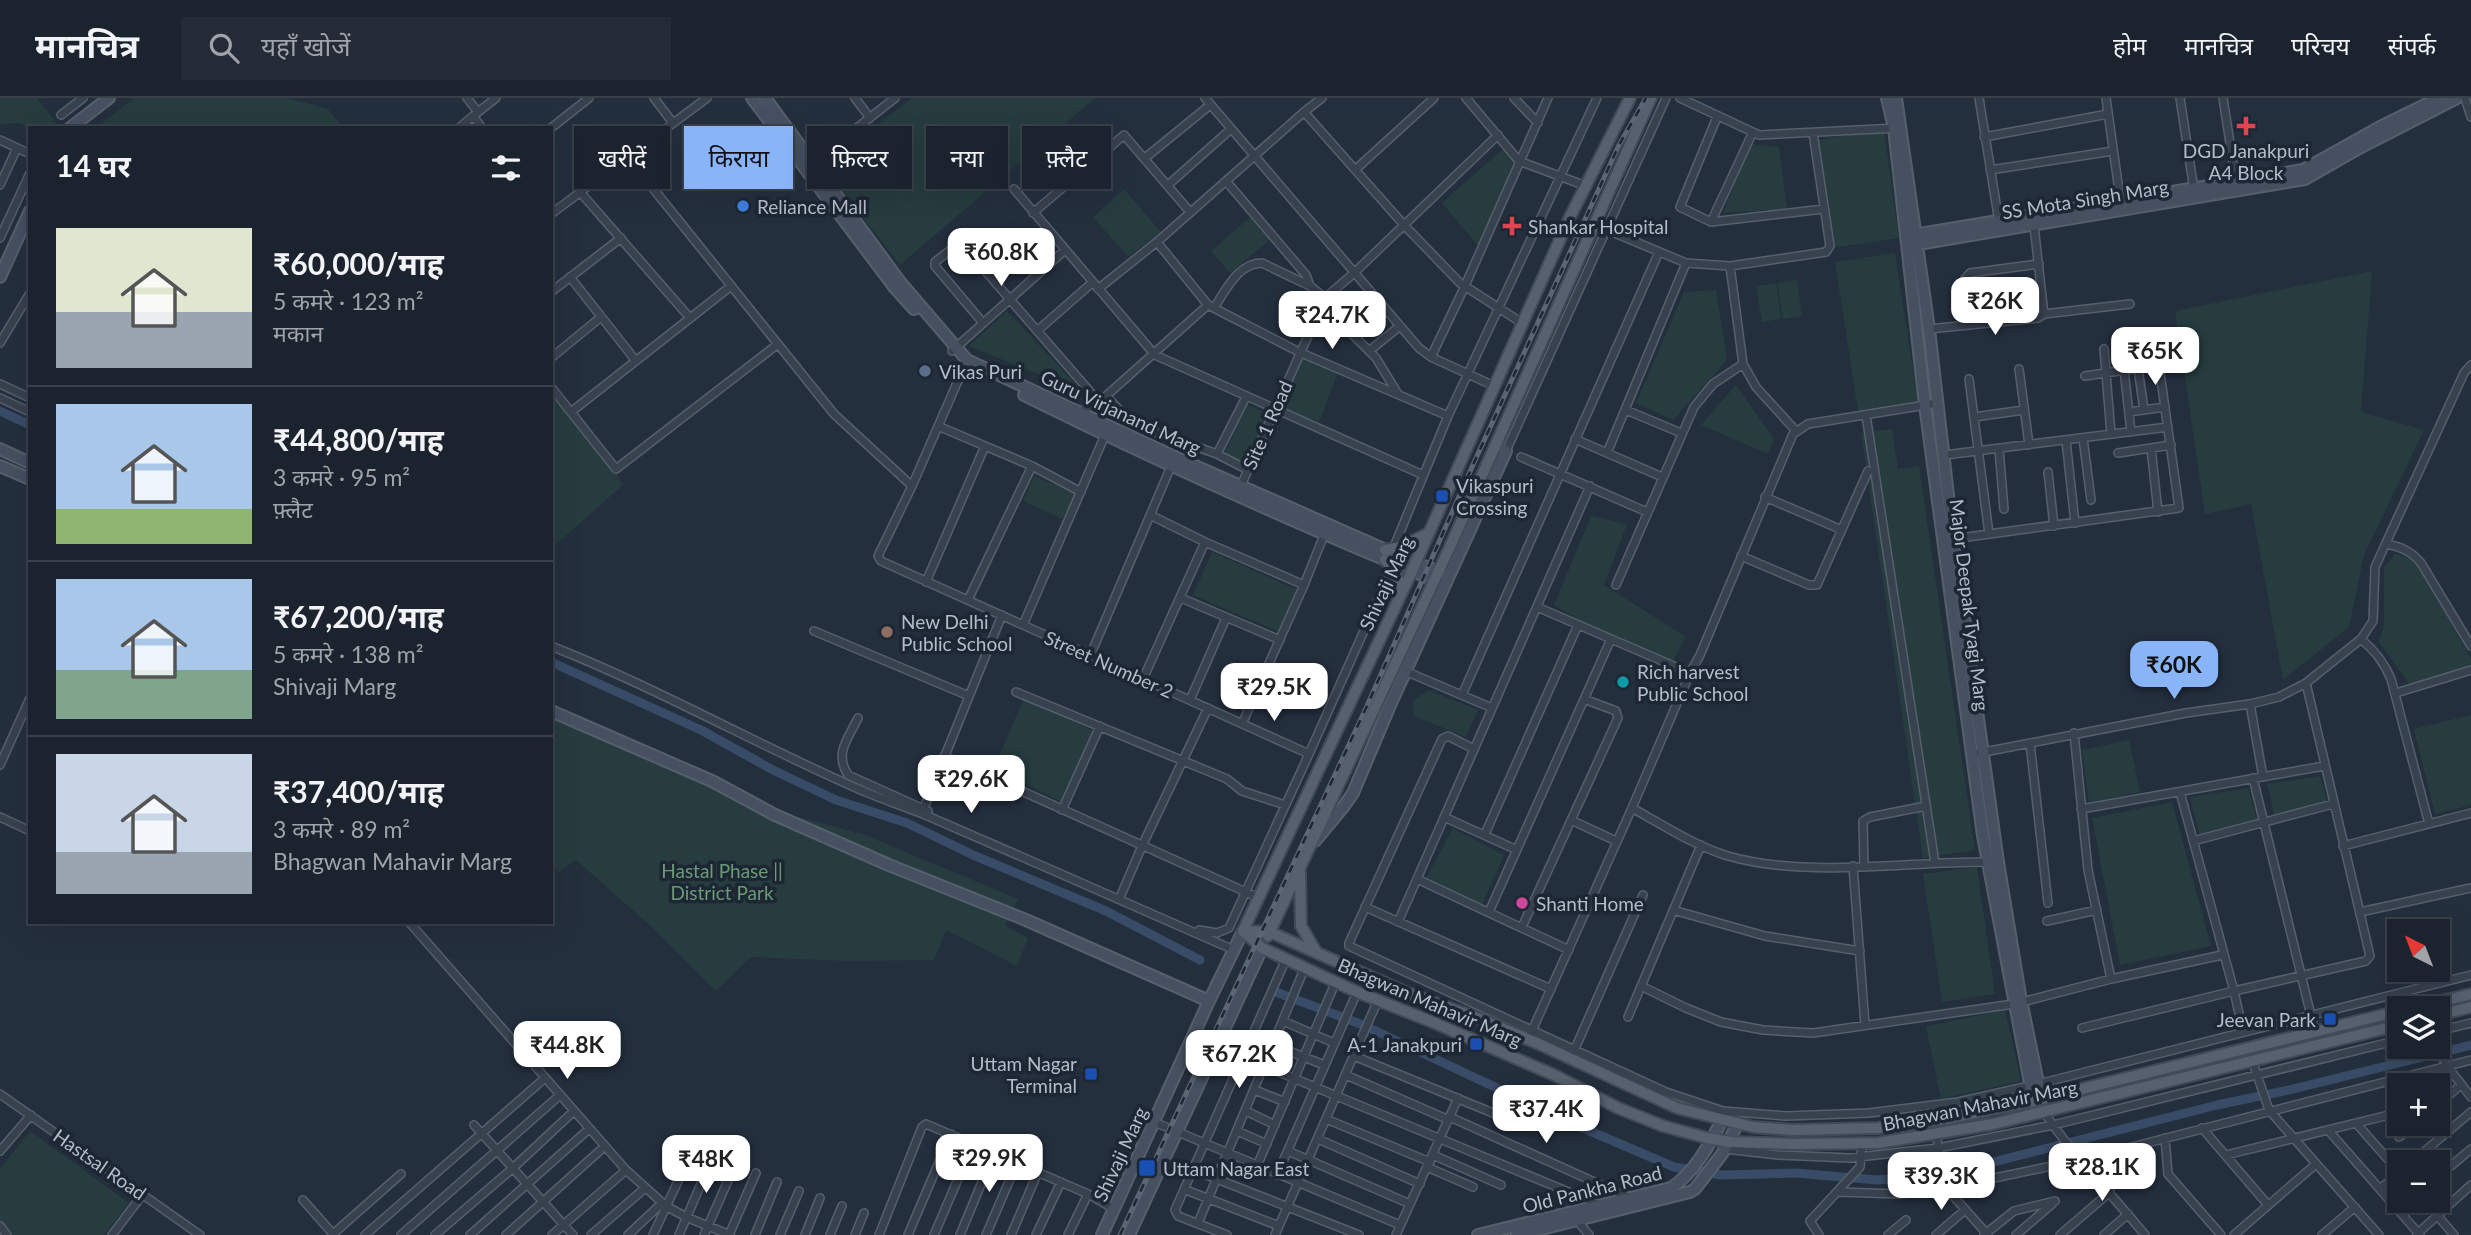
<!DOCTYPE html>
<html lang="hi">
<meta charset="utf-8">
<style>
body{margin:0;font-family:Lato,"Noto Sans Devanagari",sans-serif;background:#242b36;color:#f1f3f6;height:100vh;display:flex;flex-direction:column;font-size:26px;white-space:nowrap}
*{box-sizing:border-box;margin:0}
p{font-size:23px;color:#a0a4aa}
.icon{flex:none;width:38px;height:38px;fill:none;stroke:currentColor;stroke-width:2;stroke-linecap:round;stroke-linejoin:round}
.map{position:relative;flex:1;overflow:hidden}
.side{position:absolute;left:28px;top:28px;width:525px;height:798px;display:flex;flex-direction:column;background:#1b232e;border-radius:0px;box-shadow:0 7px 28px #0002,0 0 0 2px #39404a}
.side>*{flex:none}
.guide{position:absolute;left:574px;top:28px;width:665px;height:63px;display:flex;gap:14px}
.needle{width:46px;rotate:318deg}
.fabs{position:absolute;left:2387px;top:821px;display:grid;gap:14px}
.fabs a{display:grid;place-items:center;width:63px;height:63px;border-radius:0px;background:#1b232e;box-shadow:0 7px 28px #0002,0 0 0 2px #39404a;font-size:35px}
.price{position:absolute;translate:-50% -60px;padding:0 16px;border-radius:14px;background:#fff;color:#222;font-size:23px;line-height:46px;filter:drop-shadow(0 2px 4px #0008)}
.price::after{content:'';position:absolute;left:50%;top:42px;width:21px;height:16px;margin-left:-10px;background:inherit;clip-path:polygon(0 0,100% 0,50% 100%)}
.price.selected{background:#8ab4f8;color:#111}
ul{padding:0;list-style:none}
li{display:flex;align-items:center;gap:21px;height:175px;padding:0 28px}
li+li{border-top:2px solid #39404a}
li span{display:grid;place-items:center;flex:none;width:196px;height:140px;border-radius:0px;color:#555}
li>.icon{margin-inline-start:auto}
span .icon{width:84px;height:84px;fill:#fffc;stroke-width:1}
li b{font-size:30px}
h2{display:flex;justify-content:space-between;align-items:center;height:84px;padding:0 28px;font-size:30px}
.tag{padding:0 24px;border-radius:0px;background:#1b232e;box-shadow:0 7px 28px #0002,0 0 0 2px #39404a;font-size:24px;line-height:63px}
.tag.selected{background:#8ab4f8;color:#111}
header{display:flex;align-items:center;gap:42px;box-sizing:border-box;height:98px;padding:0 35px;background:#1b232e;border-bottom:2px solid #39404a}
header strong{font-size:33px}
nav{display:flex;gap:38px;margin-inline-start:auto;font-size:24px}
.search{width:490px;height:63px;background:#242b36;display:flex;align-items:center;gap:18px;box-sizing:border-box;padding:0 24px;border-radius:0px;color:#a0a4aa;font-size:26px}
.map>svg:first-child{display:block}
.green{fill:#263c3f}
.lines{fill:none;stroke-linecap:round;stroke-linejoin:round}
.canal{stroke:#394c67;stroke-width:9}
.street-casing{stroke:#565f6c;stroke-width:10}
.secondary-casing{stroke:#565f6c;stroke-width:14}
.primary-casing{stroke:#414a57;stroke-width:14}
.street{stroke:#38414e;stroke-width:7}
.secondary{stroke:#465061;stroke-width:10}
.primary{stroke:#56606e;stroke-width:10}
.rail-casing{stroke:#5a6575;stroke-width:5}
.rail{stroke:#1d2633;stroke-width:2.5;stroke-dasharray:8;stroke-linecap:butt}
.health-dot{fill:#e0444e;stroke:#1d2633;stroke-width:2.5}
.shop-dot{fill:#3f7fe0;stroke:#1d2633;stroke-width:2.5}
.service-dot{fill:#5c6f8a;stroke:#1d2633;stroke-width:2.5}
.transit-dot{fill:#1a4fb4;stroke:#1d2633;stroke-width:2.5}
.education-dot{fill:#8d6e63;stroke:#1d2633;stroke-width:2.5}
.culture-dot{fill:#0f9aa8;stroke:#1d2633;stroke-width:2.5}
.hotel-dot{fill:#d1479c;stroke:#1d2633;stroke-width:2.5}
.labels{text-anchor:middle;dominant-baseline:central;stroke-width:7;stroke-linejoin:round;paint-order:stroke}
.poi-label{font-size:19px;fill:#b4bcc9;stroke:#1d2633;text-anchor:start}
.street-label{font-size:19px;fill:#b4bcc9;stroke:#1d2633}
.park-label{font-size:19px;fill:#6b9a76;stroke:#1d2633}
</style>
<header>
<strong>मानचित्र</strong>
<div class="search"><svg class="icon" aria-label="search" viewBox="0 0 24 24"><circle cx="10" cy="10" r="6"/><path d="M15 15l6 6"/></svg>यहाँ खोजें</div>
<nav><a>होम</a><a>मानचित्र</a><a>परिचय</a><a>संपर्क</a></nav>
</header>
<div class="map">
<svg width="2471" height="1137" viewBox="0 0 2471 1137">
<rect width="100%" height="100%" fill="#242f3e"/>
<!-- green -->
<path class="green" d="M0 0H37L58 27 56 30H31L20 25 0 26Z
M134 0H287L328 11 343 30H222L219 26 215 30H96Z
M912 0H1095L900 167 822 68Z
M1884 32 1899 140 1831 150 1816 42Z
M1750 46 1779 49 1787 111 1723 115Z
M1503 51 1518 70 1480 150 1442 105Z
M1124 91 1161 134 1128 159 1093 119Z
M1254 116 1273 139 1230 175 1211 153Z
M1895 155 1918 304 1858 313 1835 164Z
M2372 173 2361 314 2424 332 2364 457 2349 529 2283 582 2251 406 2205 416 2175 213Z
M1797 182 1802 218 1783 221 1777 185Z
M1776 185 1781 221 1762 224 1756 188Z
M1716 192 1727 262 1673 322 1636 305 1684 194Z
M1007 213 1084 295 969 248Z
M1304 259 1338 274 1319 324 1282 310Z
M1736 287 1774 341 1768 356 1701 327Z
M551 292 617 377 623 387 555 447 551 443Z
M1247 307 1268 316 1244 368 1223 359Z
M1892 331 1898 371 1919 368 1975 752 1923 760 1861 335Z
M1034 378 1075 395 1063 421 1023 403Z
M1591 418 1627 426 1604 487 1686 539 1671 566 1582 524 1554 507Z
M1212 454 1298 492 1279 534 1193 497Z
M2395 456 2405 458 2422 471 2471 561V570L2409 586 2379 544 2384 527V469Z
M1429 592 1478 612 1466 639 1414 618 1413 603Z
M1024 600 1098 635 1064 705 994 670Z
M2471 617V707L2435 716 2414 631Z
M551 619 678 671 736 702 865 737 1018 801 1005 828 1028 840 1017 868 946 832 934 862 847 863 751 859 716 893 654 831 576 762 559 774 551 766Z
M2129 642 2140 694 2089 704 2082 652Z
M2320 678 2328 705 2275 719 2267 686Z
M2248 690 2258 723 2200 738 2190 699Z
M2172 704 2211 848 2120 867 2092 720Z
M1453 730 1504 757 1480 811 1424 784Z
M1977 769 1995 896 1942 904 1923 776Z
M2005 911 2021 983 1941 1001 1926 929Z
M30 1033 129 1105 104 1137H4L0 1133V1071Z"/>
<g class="lines">
<!-- canal -->
<path class="canal" d="M0 313 30 327
M551 564 701 632 773 672 836 702 907 725 973 757 1106 813 1200 862
M1276 894 1363 927 1571 1025 1674 1069 1721 1077 1796 1075 1877 1082 1914 1079 1974 1069 2217 1007 2293 991 2471 947"/>
<!-- street casing -->
<g class="street-casing">
<path id="street" d="M467 0 478 14
M654 0 673 25
M855 0 870 20
M1205 0 1419 250 1431 259 1494 288
M1466 0 1519 63 1586 88
M1514 0 1538 25
M1680 0 1759 37 1898 30
M1979 0 1999 124
M2106 0 2121 107
M2180 0 2194 92
M2223 0 2236 84
M2465 0 2471 19
M1304 14 1322 0
M61 17 83 0
M1717 19 1680 109 1711 124 1824 111
M459 30 473 18
M482 30 473 18 496 0
M551 30 589 0
M1984 39 2108 16
M0 42 30 56
M627 58 834 316 912 388
M1145 60 1210 7
M811 66 895 0
M1356 71 1434 0
M1990 72 2113 53
M1226 83 1306 177 1310 188
M0 87 17 50
M1168 87 1231 31
M1014 91 1155 257 1423 377
M580 94 690 220
M1033 115 1124 37 1190 114
M551 116 707 0
M1711 124 1752 36
M1593 126 1686 165 1730 168 1826 154 1830 148 1813 35
M2034 128 2044 216
M0 140 30 75
M1157 144 1208 207 1299 254 1448 318
M1730 168 1743 266 1756 289 1796 333
M570 179 636 263
M1098 191 1157 144 1304 14 1404 127 1460 185 1522 225
M551 194 621 140
M1322 206 1376 260 1398 296
M1214 210C1226 192 1238 165 1262 165L1310 188 1325 200
M983 225 935 168V164L958 146 962 147 981 168 1099 304
M1970 227 1964 182 1970 175 2039 166
M1929 231 2038 220 2044 216 2130 206
M1037 233 1093 184
M0 245 30 195
M2121 245 2131 334
M2104 251 2111 336
M952 253 1065 152
M1369 253 1400 228
M1431 259 1464 190 1548 0
M551 260 601 219
M967 262 912 388 878 458 881 463 1309 656 1392 470
M2138 270 2144 312
M2019 271 2029 347
M2085 278 2159 267
M1969 281 1989 436
M0 286 30 300
M551 289 616 371 778 246
M1106 298 1133 326 1217 356 1248 372
M0 300 30 314
M1626 312 1681 335
M571 314 731 188
M2129 314 2165 309
M1079 315 1106 298 1208 207
M1866 317 1935 765
M1974 319 2024 312
M938 328 1032 368 1081 394
M2083 340 2091 402
M1575 341 1662 379
M2066 342 2075 425
M2151 350 2158 414
M1999 351 2004 411
M1506 353 1666 0
M1607 355 1686 165
M2118 355 2171 347
M1217 356 1246 299
M1945 357 2168 329
M1521 359 1647 414
M2048 374 2054 428
M1239 392 1325 200 1354 175 1498 37
M1765 399 1842 432
M1150 417 1205 444 1304 487
M1953 441 2179 410 2156 246
M2387 446C2401 449 2411 453 2421 465L2471 548
M1393 451 1448 318 1597 0
M1741 458 1809 487H1817L1868 373
M926 484 985 348
M1616 487 1694 309 1713 286 1743 266
M1181 500 1280 542
M968 502 1032 368
M1537 509 1690 575
M1023 527 1105 337
M814 533 969 598
M2361 541C2375 553 2384 564 2391 581L2429 726
M551 548C655 589 752 644 854 689 876 699 900 707 923 716 1027 761 1130 806 1234 852
M1090 558 1172 366
M1405 573 1492 610
M1143 581 1205 444
M1016 594 1227 681 1242 693 1285 707
M2396 595 2471 572
M1462 597 1659 154
M1190 602 1226 520
M2250 606 2263 679
M858 620C848 641 834 655 848 677L928 713
M1242 626 1304 487 1324 437
M2074 635 2088 772 2111 881
M2030 645 2048 805
M1474 651 1448 638 1442 641 1349 845V848L1666 994 1723 1013 1786 1018 1869 1015 1958 1004 2038 986 2471 877
M1979 655 2186 615 2250 606 2279 599 2306 585 2361 541 2373 523 2375 469 2464 275 2471 267
M944 658 1259 800
M0 667 30 600
M2253 680 2315 934
M1632 710C1663 727 1695 748 1728 758 1809 781 1907 763 1990 764
M2081 711 2324 668
M923 712 1002 517
M1062 712 1100 628
M0 719 30 733
M1444 719 1517 752
M1571 722 1616 743
M1485 736 1578 527
M2193 743 2333 706
M2343 748 2471 715
M1853 768 1865 927
M1864 768 1863 723 1870 719 1926 708
M1417 781 1569 852
M1121 797 1142 748 1208 610
M1365 809 1551 891
M1673 812 1765 838 1860 853
M1489 814 1611 541
M2360 814 2471 790
M2047 823 2097 812
M409 824 626 1072 666 1108 686 1119 730 1137
M1398 824 1590 388
M1522 829 1618 620 1616 613 1584 601
M1199 832 1217 835 1229 830 1309 656
M1641 888 1686 910 1721 924 1763 932 1813 935 2014 906 2111 881 2222 857
M1628 919 1701 747
M1283 923 1334 945
M2082 930 2234 893 2180 694
M2438 933 2471 925
M2243 934 2234 893 2366 863 2370 858 2306 585
M1531 935 1632 710 1690 575 1700 557 1793 336 1808 326 1938 305
M1274 947 1324 967
M1216 948 1600 1107
M2436 948 2447 968 2471 999
M1574 953 1643 797
M1354 958 1510 1022
M2252 962 2269 1012 2379 1137
M1346 977 1449 1022
M1255 992 1285 1004
M0 996 200 1137
M2438 1006 2461 987
M1246 1013 1275 1027
M2044 1014C2073 1058 2112 1096 2145 1137
M1450 1019 1630 1100
M1326 1021 1430 1064
M1154 1024 1400 1127
M2356 1025 2399 1074
M474 1027 573 1137
M2202 1030 2268 1107
M2328 1032 2420 1137
M1237 1033 1267 1046
M1936 1036 1946 1090 1988 1137
M2399 1039 2415 1026
M2165 1040 2168 1076 2221 1137
M1318 1041 1420 1086
M1725 1051 1778 1057 1850 1060 1938 1050 2053 1027 2399 942
M0 1053 31 1017
M1288 1053 1410 1106
M1433 1057 1501 1087
M2226 1057 2393 1016
M2412 1064 2471 1014
M1257 1068 1336 883
M2451 1068 2471 1051
M1427 1069 1473 1089
M1194 1072 1359 1137
M1277 1077 1357 894
M2380 1091 2399 1075
M1186 1092 1279 1128
M1838 1094 1899 1096 1946 1090 2081 1062 2471 962
M303 1102 334 1137
M2424 1102 2454 1137
M1576 1121 1589 1137
M1198 1125 1305 869
M0 1128 7 1137
M333 1136 401 1076
M2417 1136 2471 1087
M112 1137 143 1096
M365 1137 545 980
M401 1137 560 997
M435 1137 513 1070 574 1013
M470 1137 589 1031
M506 1137 605 1048
M552 1137 626 1072
M591 1137 645 1090
M628 1137 662 1105
M653 1137 686 1066
M679 1137 713 1058
M704 1137 734 1069
M729 1137 756 1075
M755 1137 777 1084
M780 1137 799 1093
M805 1137 820 1100
M830 1137 842 1108
M855 1137 864 1115
M879 1137 922 1029 926 1026 1088 1096 1114 1111
M908 1137 951 1036
M934 1137 973 1046
M960 1137 994 1055
M986 1137 1017 1065
M1011 1137 1038 1074
M1036 1137 1061 1084
M1068 1137 1088 1096
M1227 1137 1178 1118 1175 1112 1286 861
M1275 1137 1378 902
M1396 1137 1458 1000
M1819 1137 1810 1123 1860 1069 1862 1045
M1888 1137 1906 1122
M1936 1137 1965 1112
M1984 1137 2014 1113 2055 1103
M2016 1137 2052 1106
M2060 1137 2110 1094
M2104 1137 2128 1116
M2234 1137 2316 1066
M2322 1137 2355 1109"/>
</g>
<!-- secondary casing -->
<g class="secondary-casing">
<path id="secondary" d="M752 0 895 190 914 211
M765 0 900 184 967 262 1175 359 1415 465 1449 477
M1887 0 1894 30 1925 307 1983 738 2035 1011
M1896 0 1929 231 1953 441 1998 764 2020 897 2044 1014
M70 30 109 0
M1908 138 2303 72 2380 29 2439 0
M1912 147 2305 81 2361 49 2457 0
M0 179 30 113
M1024 297C1159 364 1296 425 1434 482
M0 351 30 365
M0 368 30 381
M551 613 712 683 775 717 889 767 1026 822 1209 903
M1315 743 1344 708 1353 695 1391 605 1506 353 1495 348
M1102 1137 1209 903 1243 833
M1129 1137 1262 850
M1478 1137 1671 1090C1694 1075 1710 1046 1722 1022
M1517 1137 1690 1094 1695 1091 1722 1056 1738 1025"/>
</g>
<!-- primary casing -->
<g class="primary-casing">
<path id="primary" d="M1385 452 1401 449 1429 435
M1385 462 1395 473 1402 493
M1300 774 1301 828 1317 855
M1243 833 1262 850 1357 894 1435 925 1554 977 1618 1010 1663 1028 1707 1040 1730 1044 1795 1046 1878 1045 1993 1026 2399 927
M1243 833 1270 834 1405 894 1488 924 1539 946 1677 1010 1753 1029 1794 1032 1878 1030 1944 1021 2033 1003 2399 913
M1243 833 1412 473 1570 119 1630 0
M1268 838 1449 451 1651 0
M2413 910 2471 896
M2438 917 2471 909"/>
</g>
<!-- street -->
<use href="#street" class="street"/>
<!-- secondary -->
<use href="#secondary" class="secondary"/>
<!-- primary -->
<use href="#primary" class="primary"/>
<!-- rail casing -->
<g class="rail-casing">
<path id="rail" d="M1120 1137 1367 608 1472 369 1619 47 1646 0"/>
</g>
<!-- rail -->
<use href="#rail" class="rail"/>
</g>
<!-- markers -->
<g class="health-dot">
<path d="M2242.5 17.5h7v7h7v7h-7v7h-7v-7h-7v-7h7z"/>
<path d="M1508.5 117.5h7v7h7v7h-7v7h-7v-7h-7v-7h7z"/>
</g>
<circle class="shop-dot" cx="743" cy="108" r="7"/>
<circle class="service-dot" cx="925" cy="273" r="7"/>
<g class="transit-dot">
<rect x="1435" y="391" width="14" height="14" rx="3.5"/>
<rect x="2323" y="914" width="14" height="14" rx="3.5"/>
<rect x="1469" y="939" width="14" height="14" rx="3.5"/>
<rect x="1084" y="969" width="14" height="14" rx="3.5"/>
<rect x="1138" y="1061" width="18" height="18" rx="3.5"/>
</g>
<circle class="education-dot" cx="887" cy="534" r="7"/>
<circle class="culture-dot" cx="1623" cy="584" r="7"/>
<circle class="hotel-dot" cx="1522" cy="805" r="7"/>
<g class="labels">
<!-- poi labels -->
<g class="poi-label">
<text x="2246" y="52" text-anchor="middle">DGD Janakpuri<tspan x="2246" dy="22">A4 Block</tspan></text>
<text x="757" y="108">Reliance Mall</text>
<text x="1528" y="128">Shankar Hospital</text>
<text x="939" y="273">Vikas Puri</text>
<text x="1456" y="387">Vikaspuri<tspan x="1456" dy="22">Crossing</tspan></text>
<text x="901" y="523">New Delhi<tspan x="901" dy="22">Public School</tspan></text>
<text x="1637" y="573">Rich harvest<tspan x="1637" dy="22">Public School</tspan></text>
<text x="1536" y="805">Shanti Home</text>
<text x="2316" y="921" text-anchor="end">Jeevan Park</text>
<text x="1462" y="946" text-anchor="end">A-1 Janakpuri</text>
<text x="1077" y="965" text-anchor="end">Uttam Nagar<tspan x="1077" dy="22">Terminal</tspan></text>
<text x="1163" y="1070">Uttam Nagar East</text>
</g>
<!-- street labels -->
<g class="street-label">
<text transform="translate(2085 101) rotate(-9)">SS Mota Singh Marg</text>
<text transform="translate(1121 314) rotate(25)">Guru Virjanand Marg</text>
<text transform="translate(1267 327) rotate(-66)">Site 1 Road</text>
<text transform="translate(1386 485) rotate(-65)">Shivaji Marg</text>
<text transform="translate(1970 507) rotate(83)">Major Deepak Tyagi Marg</text>
<text transform="translate(1109 566) rotate(24)">Street Number 2</text>
<text transform="translate(1430 904) rotate(23)">Bhagwan Mahavir Marg</text>
<text transform="translate(1980 1007) rotate(-11)">Bhagwan Mahavir Marg</text>
<text transform="translate(1120 1056) rotate(-65)">Shivaji Marg</text>
<text transform="translate(100 1066) rotate(35)">Hastsal Road</text>
<text transform="translate(1592 1091) rotate(-14)">Old Pankha Road</text>
</g>
<!-- park labels -->
<g class="park-label">
<text x="722" y="772">Hastal Phase ||<tspan x="722" dy="22">District Park</tspan></text>
</g>
</g>
</svg>
<div class="fabs">
<a><svg class="needle" viewBox="-14 -14 28 28"><path d="M0-13l5 13h-10z" fill="#e53935"/><path d="M0 13l5-13h-10z" fill="#a0a4aa"/></svg></a>
<a><svg class="icon" aria-label="layers" viewBox="0 0 24 24"><path d="M12 4l9 5-9 5-9-5zM3 14l9 5 9-5"/></svg></a>
<a>+</a>
<a>−</a>
</div>
<b class="price" style="left:1001px;top:190px">₹60.8K</b>
<b class="price" style="left:1995px;top:239px">₹26K</b>
<b class="price" style="left:1332px;top:253px">₹24.7K</b>
<b class="price" style="left:2155px;top:289px">₹65K</b>
<b class="price selected" style="left:2174px;top:603px">₹60K</b>
<b class="price" style="left:1274px;top:625px">₹29.5K</b>
<b class="price" style="left:971px;top:717px">₹29.6K</b>
<b class="price" style="left:567px;top:983px">₹44.8K</b>
<b class="price" style="left:1239px;top:992px">₹67.2K</b>
<b class="price" style="left:1546px;top:1047px">₹37.4K</b>
<b class="price" style="left:989px;top:1096px">₹29.9K</b>
<b class="price" style="left:706px;top:1097px">₹48K</b>
<b class="price" style="left:2102px;top:1105px">₹28.1K</b>
<b class="price" style="left:1941px;top:1114px">₹39.3K</b>
<div class="guide">
<a class="tag">खरीदें</a>
<a class="tag selected">किराया</a>
<a class="tag">फ़िल्टर</a>
<a class="tag">नया</a>
<a class="tag">फ़्लैट</a>
</div>
<section class="side">
<h2>14 घर<svg class="icon" aria-label="filters" viewBox="0 0 24 24"><path d="M4 7h16M4 17h16"/><circle cx="9" cy="7" r="2"/><circle cx="15" cy="17" r="2"/></svg></h2>
<ul>
<li><span style="background:linear-gradient(#dfe7d0 60%,#9aa5b1 0)"><svg class="icon" aria-label="home" viewBox="0 0 24 24"><path d="M3 11l9-7 9 7M6 9v11h12V9"/></svg></span><div><b>₹60,000/माह</b><p>5 कमरे · 123 m²</p><p>मकान</p></div></li>
<li><span style="background:linear-gradient(#a9c7e8 75%,#8fb573 0)"><svg class="icon" aria-label="home" viewBox="0 0 24 24"><path d="M3 11l9-7 9 7M6 9v11h12V9"/></svg></span><div><b>₹44,800/माह</b><p>3 कमरे · 95 m²</p><p>फ़्लैट</p></div></li>
<li><span style="background:linear-gradient(#a9c7e8 65%,#7fa58c 0)"><svg class="icon" aria-label="home" viewBox="0 0 24 24"><path d="M3 11l9-7 9 7M6 9v11h12V9"/></svg></span><div><b>₹67,200/माह</b><p>5 कमरे · 138 m²</p><p>Shivaji Marg</p></div></li>
<li><span style="background:linear-gradient(#c9d6e8 70%,#9aa5b1 0)"><svg class="icon" aria-label="home" viewBox="0 0 24 24"><path d="M3 11l9-7 9 7M6 9v11h12V9"/></svg></span><div><b>₹37,400/माह</b><p>3 कमरे · 89 m²</p><p>Bhagwan Mahavir Marg</p></div></li>
</ul>
</section>
</div>
